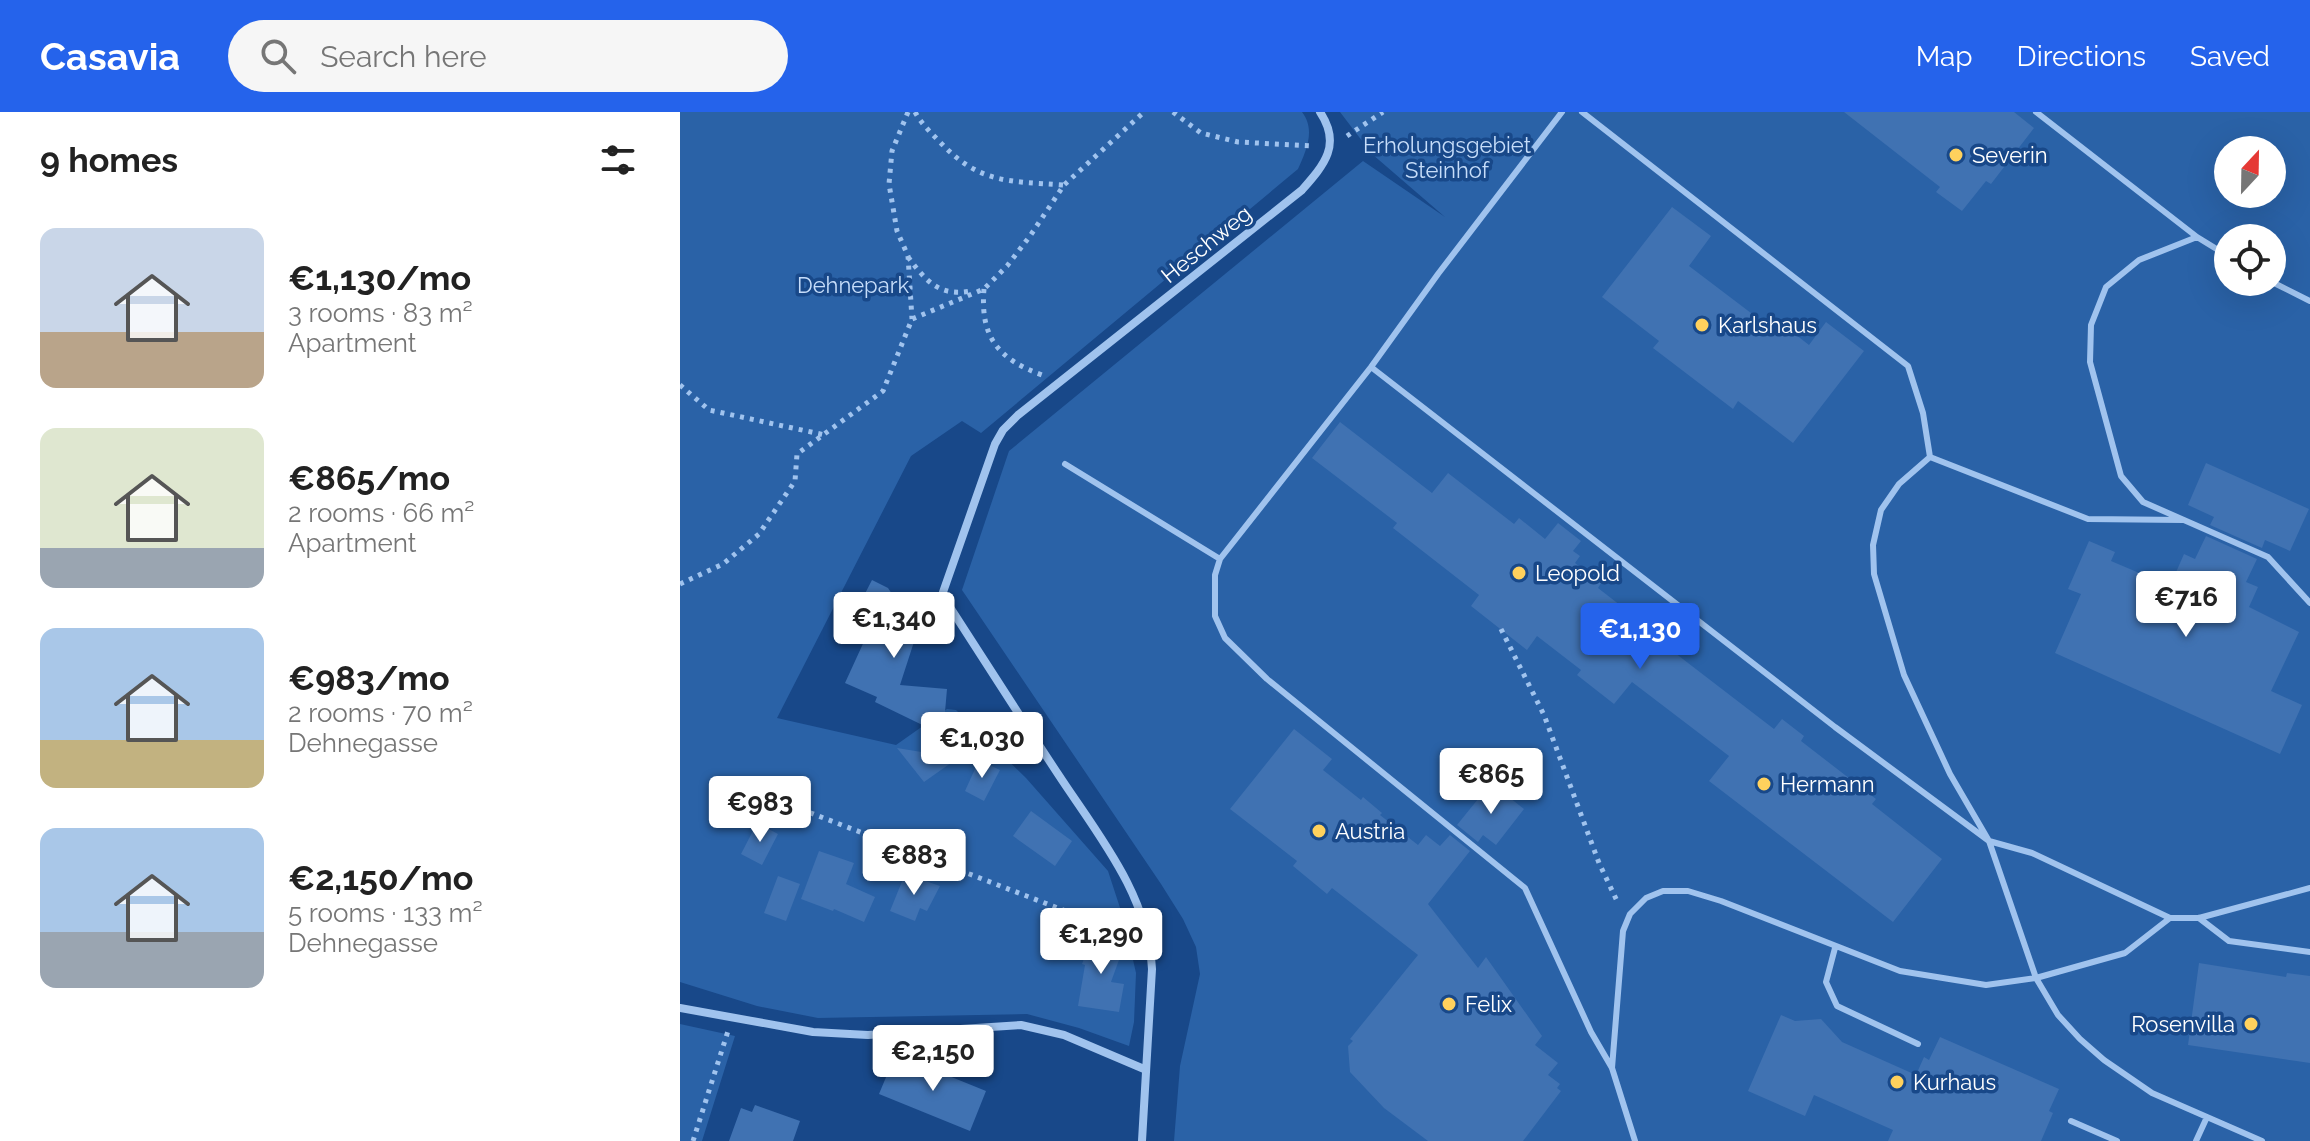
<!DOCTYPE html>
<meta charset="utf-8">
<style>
body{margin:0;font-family:Raleway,sans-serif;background:#f6f6f6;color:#222;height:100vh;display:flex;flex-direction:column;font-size:30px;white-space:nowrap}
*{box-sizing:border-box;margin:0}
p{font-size:26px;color:#767676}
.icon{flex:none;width:44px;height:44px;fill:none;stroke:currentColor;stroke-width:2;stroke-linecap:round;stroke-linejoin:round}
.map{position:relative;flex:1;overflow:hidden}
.details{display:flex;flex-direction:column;background:#fff;width:680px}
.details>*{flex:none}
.needle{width:52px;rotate:22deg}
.fabs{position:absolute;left:1534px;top:24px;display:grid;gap:16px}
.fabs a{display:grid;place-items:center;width:72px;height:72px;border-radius:50%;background:#fff;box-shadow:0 8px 32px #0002;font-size:40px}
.price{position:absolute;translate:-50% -68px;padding:0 18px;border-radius:8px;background:#fff;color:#222;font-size:26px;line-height:52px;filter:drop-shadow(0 2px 4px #0008)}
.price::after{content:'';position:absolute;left:50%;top:48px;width:24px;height:18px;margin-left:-12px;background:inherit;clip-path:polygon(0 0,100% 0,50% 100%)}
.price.on{background:#2563eb;color:#fff}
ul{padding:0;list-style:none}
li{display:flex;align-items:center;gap:24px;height:200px;padding:0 40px}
li span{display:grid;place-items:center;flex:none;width:224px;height:160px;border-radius:16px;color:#555}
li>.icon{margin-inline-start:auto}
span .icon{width:96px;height:96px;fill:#fffc;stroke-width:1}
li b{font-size:34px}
h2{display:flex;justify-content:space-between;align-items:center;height:96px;padding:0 40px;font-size:34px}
header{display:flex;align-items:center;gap:48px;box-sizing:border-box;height:112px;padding:0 40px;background:#2563eb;color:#fff}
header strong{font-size:38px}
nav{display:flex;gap:44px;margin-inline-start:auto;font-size:28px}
.search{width:560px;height:72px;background:#f6f6f6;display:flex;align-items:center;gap:20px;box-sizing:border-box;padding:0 28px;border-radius:44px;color:#767676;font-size:30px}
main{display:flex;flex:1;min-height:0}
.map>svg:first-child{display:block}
.green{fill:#2a62a7;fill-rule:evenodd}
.building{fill:#4072b2}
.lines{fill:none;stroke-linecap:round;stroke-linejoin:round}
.path{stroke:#a0c3ee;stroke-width:5;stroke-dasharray:4 6;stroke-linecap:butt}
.service{stroke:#a0c3ee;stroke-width:6}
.minor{stroke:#a0c3ee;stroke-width:8}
.poi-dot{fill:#ffd15d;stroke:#184889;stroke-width:3}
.labels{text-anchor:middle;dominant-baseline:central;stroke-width:7;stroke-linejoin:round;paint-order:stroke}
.park-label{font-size:22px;fill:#c6ddfa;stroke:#184889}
.poi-label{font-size:22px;fill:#fff;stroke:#184889;text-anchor:start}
.street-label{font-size:22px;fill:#fff;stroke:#184889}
</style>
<header>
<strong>Casavia</strong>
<div class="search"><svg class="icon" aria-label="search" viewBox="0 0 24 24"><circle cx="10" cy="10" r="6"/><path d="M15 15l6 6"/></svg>Search here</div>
<nav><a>Map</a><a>Directions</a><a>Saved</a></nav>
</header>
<main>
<section class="details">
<h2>9 homes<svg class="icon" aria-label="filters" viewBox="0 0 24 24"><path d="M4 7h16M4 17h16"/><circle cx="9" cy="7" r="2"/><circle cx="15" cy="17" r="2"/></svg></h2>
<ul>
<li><span style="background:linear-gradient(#c9d6e8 65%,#b9a48a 0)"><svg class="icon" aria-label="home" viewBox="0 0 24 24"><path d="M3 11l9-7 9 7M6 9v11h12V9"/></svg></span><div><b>€1,130/mo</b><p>3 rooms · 83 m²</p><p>Apartment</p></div></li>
<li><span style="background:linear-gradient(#dfe7d0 75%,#9aa5b1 0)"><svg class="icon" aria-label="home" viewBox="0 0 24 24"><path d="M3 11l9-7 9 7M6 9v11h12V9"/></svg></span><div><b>€865/mo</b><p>2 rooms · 66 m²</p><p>Apartment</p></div></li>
<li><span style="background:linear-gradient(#a9c7e8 70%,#c2b280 0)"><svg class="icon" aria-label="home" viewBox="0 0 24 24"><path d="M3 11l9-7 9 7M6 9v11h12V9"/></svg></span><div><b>€983/mo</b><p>2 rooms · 70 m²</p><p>Dehnegasse</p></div></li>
<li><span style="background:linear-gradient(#a9c7e8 65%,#9aa5b1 0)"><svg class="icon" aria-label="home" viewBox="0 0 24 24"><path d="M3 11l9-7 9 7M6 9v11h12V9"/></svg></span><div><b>€2,150/mo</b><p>5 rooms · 133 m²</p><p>Dehnegasse</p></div></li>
</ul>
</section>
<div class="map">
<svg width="1630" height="1029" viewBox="0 0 1630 1029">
<rect width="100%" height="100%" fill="#184889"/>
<!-- green -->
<path class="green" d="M0 0H622C636 18 626 39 618 57L301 321 282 309 231 344 97 606 216 633 267 597 276 598 346 666 428 759 444 808 456 861 454 910 449 934 399 916 347 902 138 906 77 894 0 870Z
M660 0H1630V1029H494L500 954 520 862 516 835 503 807 481 772 282 478 329 339 683 49 765 105 692 42ZM1548 38H1592V82H1548ZM1548 126H1592V170H1548Z
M0 912 55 924 22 1029H0Z"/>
<!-- building -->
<path class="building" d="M1164 0H1334L1354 16 1311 72 1306 69 1282 99 1256 80 1260 75Z
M992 95 1031 124 1009 154 1100 223 1106 215 1129 233 1146 210 1184 239 1113 331 1058 289 1053 297 973 236 979 229 922 185Z
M660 310 752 381 768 361 834 412 839 406 865 427 878 411 901 429 893 439 900 444 895 451 921 471 918 476 985 528 982 531 1094 617 1102 607 1124 624 1121 629 1196 687 1192 692 1262 747 1213 810 1029 669 1049 644 952 570 934 592 897 563 901 558 857 524 847 538 791 494 799 483 713 416 717 411 632 346Z
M1526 351 1629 397 1610 439 1585 428 1582 436 1530 413 1534 405 1508 393Z
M1526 424 1577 447 1566 470 1578 475 1569 495 1619 520 1591 579 1622 593 1600 642 1375 541 1401 482 1388 477 1409 429 1435 440 1431 449 1490 474 1504 442 1515 447Z
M192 468 208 476 216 488 243 502 220 573 267 577 263 623 195 590 197 585 165 571 192 512 174 503Z
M614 617 652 647 643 658 681 688 683 685 702 701 700 703 738 733 746 723 760 734 770 723 790 739 748 792 798 856 806 845 862 924 855 933 878 951 868 963 880 972 877 976 881 979 843 1029H748L704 996 670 960 668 934 673 929 670 927 738 843 652 776 647 782 613 754 617 749 550 697Z
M217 636 278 646 244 670Z
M299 648 320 658 304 689 285 679Z
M811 671 844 697 816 733 803 723 798 730 777 713Z
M351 699 392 729 375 754 333 724Z
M77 711 98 722 82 753 61 742Z
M139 739 174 751 166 772 195 785 184 810 154 797 153 799 121 787Z
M225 762 260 774 247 799 240 796 235 809 210 799Z
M98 764 120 772 106 809 84 801Z
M413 823 444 834 431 870 444 872 439 900 398 894 405 853 402 852Z
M1519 851 1606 865 1607 861 1630 864V951L1508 933Z
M1101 903 1115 909 1141 907 1162 930 1236 963 1244 945 1249 948 1260 925 1379 977 1369 999 1373 1001 1361 1029H1208L1213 1018 1134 983 1125 1004 1068 979Z
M214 946 230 953 232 949 306 979 290 1019 199 982Z
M75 993 120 1009 113 1029H49L61 996 72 1000Z"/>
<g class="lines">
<!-- path -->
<path class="path" d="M228 0 212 39 209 72 217 119 228 144 232 207
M235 0C241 11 250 20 259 29 299 72 328 69 383 73
M493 0 521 21 558 30 633 34
M667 24 703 0
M228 145C246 169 259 185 291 179
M304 177C300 225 318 247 362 263
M0 273 29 298 145 323
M0 472 43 452 79 422 115 369 117 342 203 279 232 207 304 177 327 154 350 124 384 73 464 0
M821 517 864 603 919 751 938 791
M102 690 448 823
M13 1029 48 919"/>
<!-- service -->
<path class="service" d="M882 0 758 162 691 255 540 447 535 463V504L545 526 587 567 845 776 911 920 932 956 955 1029
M902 0 1228 254 1243 301 1250 345
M1356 0 1517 125 1548 144
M1517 125 1459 148 1426 175 1411 213 1410 250 1441 364 1463 390 1588 445 1630 491
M1592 170 1630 189
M691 255 1155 615 1309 729 1352 741 1490 806H1519L1630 776
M385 352 540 447
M1503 408 1408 407 1250 345 1219 372 1201 398 1193 433 1194 462 1224 563 1270 662 1309 729 1356 866 1378 903 1400 927 1424 948 1472 981 1582 1029
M1519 806 1549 829 1630 840
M1155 836 1146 870 1157 894 1238 932
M932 956 943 819 950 802 966 786 983 779H1008L1041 789 1220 859 1306 873 1356 866 1445 841 1490 806
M1391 1009 1437 1029
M1516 1029 1527 1005"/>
<!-- minor -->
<path class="minor" d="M0 896 133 920 188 923 341 913 384 923 464 957
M462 1029 472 857C468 782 418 723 378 662 339 603 301 543 262 483L315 332 323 318 338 303 622 78C644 53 662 33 640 0"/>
</g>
<!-- markers -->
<g class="poi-dot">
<circle cx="1276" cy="43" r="8"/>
<circle cx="1022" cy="213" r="8"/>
<circle cx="839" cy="461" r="8"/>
<circle cx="1084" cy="672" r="8"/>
<circle cx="639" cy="719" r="8"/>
<circle cx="769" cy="892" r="8"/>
<circle cx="1571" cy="912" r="8"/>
<circle cx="1217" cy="970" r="8"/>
</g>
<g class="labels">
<!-- park labels -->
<g class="park-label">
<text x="767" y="33">Erholungsgebiet<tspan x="767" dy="25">Steinhof</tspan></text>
<text x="173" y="173">Dehnepark</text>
</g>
<!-- poi labels -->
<g class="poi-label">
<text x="1292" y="43">Severin</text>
<text x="1038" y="213">Karlshaus</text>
<text x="855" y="461">Leopold</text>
<text x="1100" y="672">Hermann</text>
<text x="655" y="719">Austria</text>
<text x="785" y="892">Felix</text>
<text x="1555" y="912" text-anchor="end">Rosenvilla</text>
<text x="1233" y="970">Kurhaus</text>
</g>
<!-- street labels -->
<g class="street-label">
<text transform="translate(526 132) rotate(-39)">Heschweg</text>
</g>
</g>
</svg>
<div class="fabs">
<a><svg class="needle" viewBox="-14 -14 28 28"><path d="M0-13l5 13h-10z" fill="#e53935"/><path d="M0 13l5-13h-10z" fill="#767676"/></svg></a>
<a><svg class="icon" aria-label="locate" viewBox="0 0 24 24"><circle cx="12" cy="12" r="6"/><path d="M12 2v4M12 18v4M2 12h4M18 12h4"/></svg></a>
</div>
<b class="price" style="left:1506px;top:527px">€716</b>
<b class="price" style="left:214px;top:548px">€1,340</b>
<b class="price on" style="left:960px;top:559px">€1,130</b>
<b class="price" style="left:302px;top:668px">€1,030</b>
<b class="price" style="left:811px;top:704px">€865</b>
<b class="price" style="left:80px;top:732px">€983</b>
<b class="price" style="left:234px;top:785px">€883</b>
<b class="price" style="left:421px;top:864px">€1,290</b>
<b class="price" style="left:253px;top:981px">€2,150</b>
</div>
</main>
